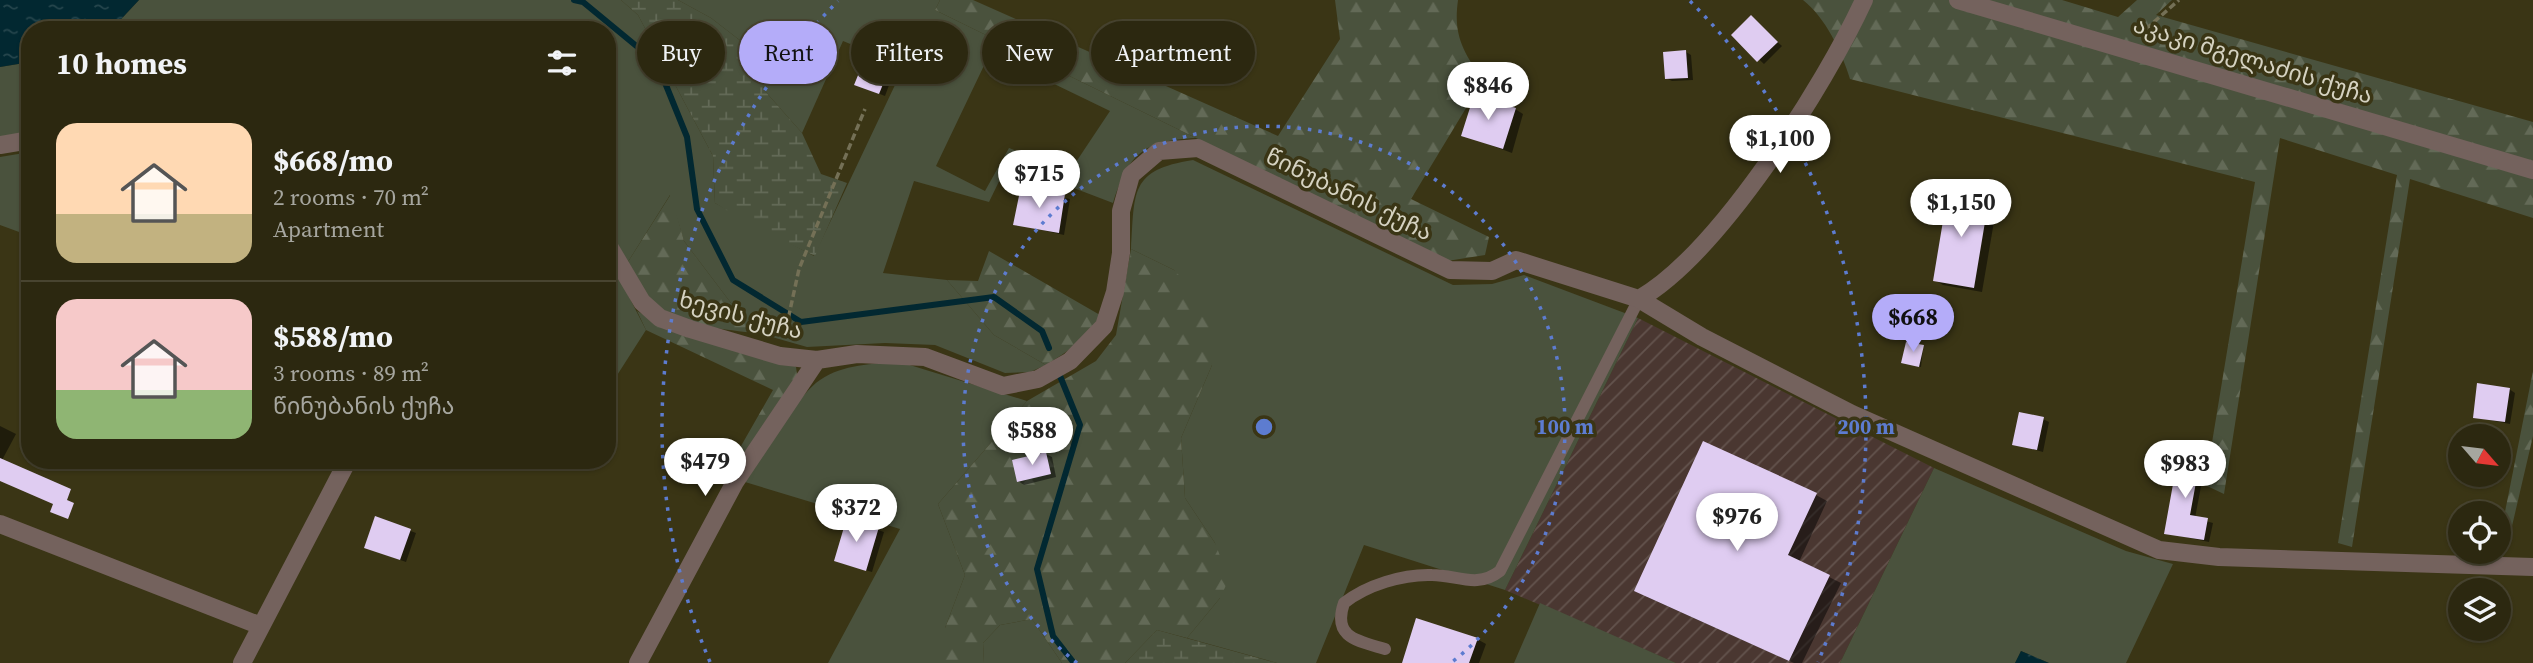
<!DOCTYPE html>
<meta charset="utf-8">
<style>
body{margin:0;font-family:"Source Serif 4","Noto Sans Georgian",serif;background:#38341e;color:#f1f3f6;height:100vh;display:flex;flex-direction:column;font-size:26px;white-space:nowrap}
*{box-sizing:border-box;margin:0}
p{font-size:23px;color:#a6a69f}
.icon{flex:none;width:38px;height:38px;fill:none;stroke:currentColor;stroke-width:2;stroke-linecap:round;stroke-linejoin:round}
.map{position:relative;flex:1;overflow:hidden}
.details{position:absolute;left:21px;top:21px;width:595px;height:448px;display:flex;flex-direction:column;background:#2c2810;border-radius:28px;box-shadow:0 2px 5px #0004,0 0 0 2px #484430}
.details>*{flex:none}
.top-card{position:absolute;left:637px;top:21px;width:665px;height:63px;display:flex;gap:14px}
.needle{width:46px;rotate:118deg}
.buttons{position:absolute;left:2448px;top:424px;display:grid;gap:14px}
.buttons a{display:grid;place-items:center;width:63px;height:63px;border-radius:50%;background:#2c2810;box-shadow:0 2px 5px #0004,0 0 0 2px #484430;font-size:35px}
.price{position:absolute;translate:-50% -60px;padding:0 16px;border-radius:24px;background:#fff;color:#222;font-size:23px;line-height:46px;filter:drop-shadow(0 2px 4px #0008)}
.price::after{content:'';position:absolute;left:50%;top:42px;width:21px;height:16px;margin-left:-10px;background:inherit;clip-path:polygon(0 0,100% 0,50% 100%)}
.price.selected{background:#b4acf9;color:#111}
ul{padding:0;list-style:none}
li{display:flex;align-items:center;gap:21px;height:175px;padding:0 35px}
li+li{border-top:2px solid #484430}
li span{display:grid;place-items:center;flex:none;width:196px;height:140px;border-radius:21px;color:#555}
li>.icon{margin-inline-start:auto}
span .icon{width:84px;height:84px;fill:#fffc;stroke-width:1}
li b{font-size:30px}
h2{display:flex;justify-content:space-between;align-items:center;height:84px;padding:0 35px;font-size:30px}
.pill{padding:0 24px;border-radius:32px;background:#2c2810;box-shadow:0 2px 5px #0004,0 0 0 2px #484430;font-size:24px;line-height:63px}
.pill.selected{background:#b4acf9;color:#111}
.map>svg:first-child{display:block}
.industrial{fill:url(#industrial-furrows)}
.green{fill:#4a523d;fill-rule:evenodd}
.forest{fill:url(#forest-firs)}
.wetland{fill:url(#wetland-marsh)}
.water{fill:url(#water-ripples)}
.shadow{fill:#0007}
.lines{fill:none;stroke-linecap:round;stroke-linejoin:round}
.stream{stroke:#022831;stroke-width:6}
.building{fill:#dfccf1}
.path{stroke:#747056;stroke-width:3.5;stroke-dasharray:7 3.5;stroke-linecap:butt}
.service{stroke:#74625d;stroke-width:12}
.minor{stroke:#74625d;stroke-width:18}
.tertiary{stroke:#74625d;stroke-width:18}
.ring{fill:none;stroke:#5d7cd0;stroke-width:3.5;stroke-dasharray:3.5 7}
.labels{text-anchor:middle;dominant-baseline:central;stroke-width:7;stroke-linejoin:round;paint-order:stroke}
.street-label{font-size:23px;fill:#d5d2c1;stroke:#3a3515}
.centre{fill:#5d7cd0;stroke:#3a3515;stroke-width:3.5}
.ring-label{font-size:21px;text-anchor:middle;font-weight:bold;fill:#5d7cd0;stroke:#3a3515;stroke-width:7;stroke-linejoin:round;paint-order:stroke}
</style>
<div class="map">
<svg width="2533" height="663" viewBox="0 0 2533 663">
<defs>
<pattern id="industrial-furrows" width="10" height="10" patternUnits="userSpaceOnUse" patternTransform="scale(1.75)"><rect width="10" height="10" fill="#4a3731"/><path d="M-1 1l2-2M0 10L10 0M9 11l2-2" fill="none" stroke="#63534d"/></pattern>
<pattern id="forest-firs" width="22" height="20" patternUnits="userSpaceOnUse" patternTransform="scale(1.75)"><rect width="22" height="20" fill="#4a523d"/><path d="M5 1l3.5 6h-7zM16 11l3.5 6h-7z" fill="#636a57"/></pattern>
<pattern id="wetland-marsh" width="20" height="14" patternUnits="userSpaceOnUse" patternTransform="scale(1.75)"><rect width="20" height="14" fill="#4a523d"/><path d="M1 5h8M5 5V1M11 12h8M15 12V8" fill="none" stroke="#636a57"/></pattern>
<pattern id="water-ripples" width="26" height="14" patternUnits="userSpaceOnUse" patternTransform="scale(1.75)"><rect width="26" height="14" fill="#022831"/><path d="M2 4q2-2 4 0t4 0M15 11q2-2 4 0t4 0" fill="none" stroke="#26464d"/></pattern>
</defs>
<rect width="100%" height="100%" fill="#3a3515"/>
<!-- industrial -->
<path class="industrial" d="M1638 318 1934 468 1840 663H1676L1505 590Z"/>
<!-- green -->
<path class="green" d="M139 0H621L638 15 713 156 715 203 814 256 904 66 843 41 802 133 764 90 755 52 711 18 678 0H940L935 10 1196 138C1143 141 1129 153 1113 203L1008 163 989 202 914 181 883 273 947 280 994 335 1046 365 1030 372 1005 373 935 345 885 343 807 347 765 335 740 315 684 241 670 195 626 265 607 234V30H391L392 23 305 30H111ZM990 53 1110 111 1070 171 1009 148 985 191 936 166Z
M30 62V133L0 138V67Z
M30 152V236L0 225V157Z
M1193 160 1453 285 1492 284 1524 275 1638 318 1505 590 1364 545 1316 663H1277L1187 638 1220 598 1215 543 1185 498 1181 438 1212 365 1174 270 1131 249C1135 192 1129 170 1193 160Z
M607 254 646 330 614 380 607 378Z
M900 362 1027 401 938 504 965 575 945 628V663H828L900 529 745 482C764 455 795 397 820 380 843 364 873 364 900 362Z
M1934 468 2126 551 2173 564 2126 663H2049L2021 651 2015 663H1840Z
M1540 603 1676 663H1514Z
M1032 619 1062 663H984L983 643 1000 625Z"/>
<!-- forest -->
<path class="forest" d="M940 0H973L1278 136 1340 39 1335 0H1458C1453 35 1463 52 1483 80L1411 199 1489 237 1485 255 1447 261 935 10Z
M1803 0H2062L2118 17 2137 0H2172L2156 15 2533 122V218L2410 179 2352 547 2338 543 2397 175 2280 138 2224 494 2205 485 2255 182 1850 79C1842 52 1825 17 1803 0Z
M393 23 391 30H305Z
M671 194 684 241 740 315 765 335C734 329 690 329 664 312 648 301 636 281 626 265Z
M1131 249 1174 270 1209 307 1212 365 1181 438 1185 498 1215 543 1229 579 1220 598 1187 638 1157 630 1125 663H1062L1032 619 1000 625 983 643 984 663H945V628L965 575 938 504 1027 401 1096 361 1116 335Z
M989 251 1100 315C1088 339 1068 351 1046 365L994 335 947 280 978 281Z
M637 311 662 325 788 361 796 367 798 383 732 472 725 474 773 390 646 330Z
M2533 371V436L2509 539 2500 537Z"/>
<!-- wetland -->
<path class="wetland" d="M621 0H678L711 18 755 52 764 90 802 133 821 174 847 183 815 256 754 227 715 203 713 156 638 15Z
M1157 630 1277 663H1125Z"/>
<!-- water -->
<path class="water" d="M0 0H139L111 30H30V62L0 67Z
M2021 651 2049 663H2015Z"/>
<!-- shadow -->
<path class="shadow" d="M1751 18 1782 46 1764 64 1733 35Z
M1686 52 1691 55 1693 80 1672 81 1666 78Z
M887 74 892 77 885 96 862 87Z
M1515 109 1523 114 1512 153 1463 135Z
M1022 188 1070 199 1064 235 1015 224Z
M1988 199 1997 204 1982 292 1943 285 1935 280Z
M1923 347 1921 367 1905 363Z
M2509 389 2515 393 2510 424 2474 417Z
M2043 419 2049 422 2043 452 2014 444Z
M0 426 16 434 1 462 0 461Z
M1046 454 1052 457 1056 477 1024 485 1018 481Z
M2200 457 2206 460 2195 518 2213 523 2209 542 2166 533Z
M552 460H572L569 470 553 464Z
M1816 495 1827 501 1799 562 1841 583 1802 663H1794L1647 597Z
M376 518 416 533 406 562 372 550Z
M848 520 884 532 872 572 841 563Z
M1477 639 1486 644 1479 663H1403Z"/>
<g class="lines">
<!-- stream -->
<path class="stream" d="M574 0 583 2 657 63 687 137 697 209 733 280 801 322 994 297 1042 331 1049 348
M1060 376 1080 425 1037 569 1053 636 1074 663"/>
</g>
<!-- building -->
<path class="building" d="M1751 15 1778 42 1757 62 1731 35Z
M1686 50 1688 78 1665 79 1663 52Z
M863 63 888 72 879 94 854 85Z
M1474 95 1516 108 1503 149 1461 136Z
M1021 186 1065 194 1059 233 1013 225Z
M1948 191 1989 198 1974 288 1933 281Z
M1906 342 1924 345 1919 367 1901 363Z
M2477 383 2510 388 2505 422 2473 418Z
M2019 412 2044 417 2037 450 2012 445Z
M1703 441 1817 493 1788 555 1830 575 1789 661 1634 591Z
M2179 451 2201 455 2190 515 2208 518 2204 540 2164 534Z
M1046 452 1051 474 1017 482 1012 460Z
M0 458 71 489 67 500 74 503 68 519 50 512 53 504 0 481Z
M375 516 411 529 400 560 364 548Z
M847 517 879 527 866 571 834 561Z
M1416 618 1478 638 1469 663H1402Z"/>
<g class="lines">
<!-- path -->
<path class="path" d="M2138 36 2179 0
M784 338 799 269 865 109"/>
<!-- service -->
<path class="service" d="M1385 649C1358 641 1332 638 1344 603 1367 585 1403 574 1432 575 1457 575 1477 589 1500 571L1639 299"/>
<!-- minor -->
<path class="minor" d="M0 145 30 140
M607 243 642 302 660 318 690 329 780 356 817 360 857 354 925 357 1003 386 1038 379 1070 361 1104 326 1115 292 1121 253V211L1131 175 1159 151 1198 148 1450 270 1492 271 1516 260 1639 299 1702 337 1852 414 2159 550 2219 557 2533 567
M1639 299C1719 253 1825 85 1864 0
M0 524 261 626
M242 663 348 460
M638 663 735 482 817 360"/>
<!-- tertiary -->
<path class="tertiary" d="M1958 0 2533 170"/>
</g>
<!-- distance rings -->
<g class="ring">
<path d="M1077 663A301 301 0 1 1 1451 663"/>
<path d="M710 662A602 602 0 0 1 838 1M1690 1A602 602 0 0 1 1818 662"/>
</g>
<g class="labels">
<!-- street labels -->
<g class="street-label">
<text transform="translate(2253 60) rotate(17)">აკაკი მგელაძის ქუჩა</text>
<text transform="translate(1349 194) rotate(26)">წინუბანის ქუჩა</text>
<text transform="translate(741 315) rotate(15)">ხევის ქუჩა</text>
</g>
</g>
<circle cx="1264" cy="427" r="10" class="centre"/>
<g class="ring-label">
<text x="1565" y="434">100 m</text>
<text x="1866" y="434">200 m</text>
</g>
</svg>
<div class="buttons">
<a><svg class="needle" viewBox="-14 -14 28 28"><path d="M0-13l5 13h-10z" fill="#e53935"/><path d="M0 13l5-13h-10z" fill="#a6a69f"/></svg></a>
<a><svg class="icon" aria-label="locate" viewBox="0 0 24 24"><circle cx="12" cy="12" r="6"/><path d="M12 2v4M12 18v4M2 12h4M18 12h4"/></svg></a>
<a><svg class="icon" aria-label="layers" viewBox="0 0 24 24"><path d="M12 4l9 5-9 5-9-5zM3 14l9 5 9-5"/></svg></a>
</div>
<b class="price" style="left:1488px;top:122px">$846</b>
<b class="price" style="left:1780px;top:175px">$1,100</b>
<b class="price" style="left:1039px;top:210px">$715</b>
<b class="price" style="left:1961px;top:239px">$1,150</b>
<b class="price selected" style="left:1913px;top:354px">$668</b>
<b class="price" style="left:1032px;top:467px">$588</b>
<b class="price" style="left:705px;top:498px">$479</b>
<b class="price" style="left:2185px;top:500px">$983</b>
<b class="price" style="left:856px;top:544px">$372</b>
<b class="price" style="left:1737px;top:553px">$976</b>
<div class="top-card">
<a class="pill">Buy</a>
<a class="pill selected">Rent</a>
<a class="pill">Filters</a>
<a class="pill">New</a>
<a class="pill">Apartment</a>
</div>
<section class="details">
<h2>10 homes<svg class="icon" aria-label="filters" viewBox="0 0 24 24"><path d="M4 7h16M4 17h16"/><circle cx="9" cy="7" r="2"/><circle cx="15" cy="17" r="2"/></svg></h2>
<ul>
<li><span style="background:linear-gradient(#ffd9b3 65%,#c2b280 0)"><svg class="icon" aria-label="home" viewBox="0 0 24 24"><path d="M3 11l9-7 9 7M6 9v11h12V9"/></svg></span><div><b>$668/mo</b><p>2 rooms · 70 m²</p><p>Apartment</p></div></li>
<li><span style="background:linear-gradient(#f6c9c9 65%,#8fb573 0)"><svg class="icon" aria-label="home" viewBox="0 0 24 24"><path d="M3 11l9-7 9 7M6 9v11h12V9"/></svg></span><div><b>$588/mo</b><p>3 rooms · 89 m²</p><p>წინუბანის ქუჩა</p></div></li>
</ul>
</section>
</div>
